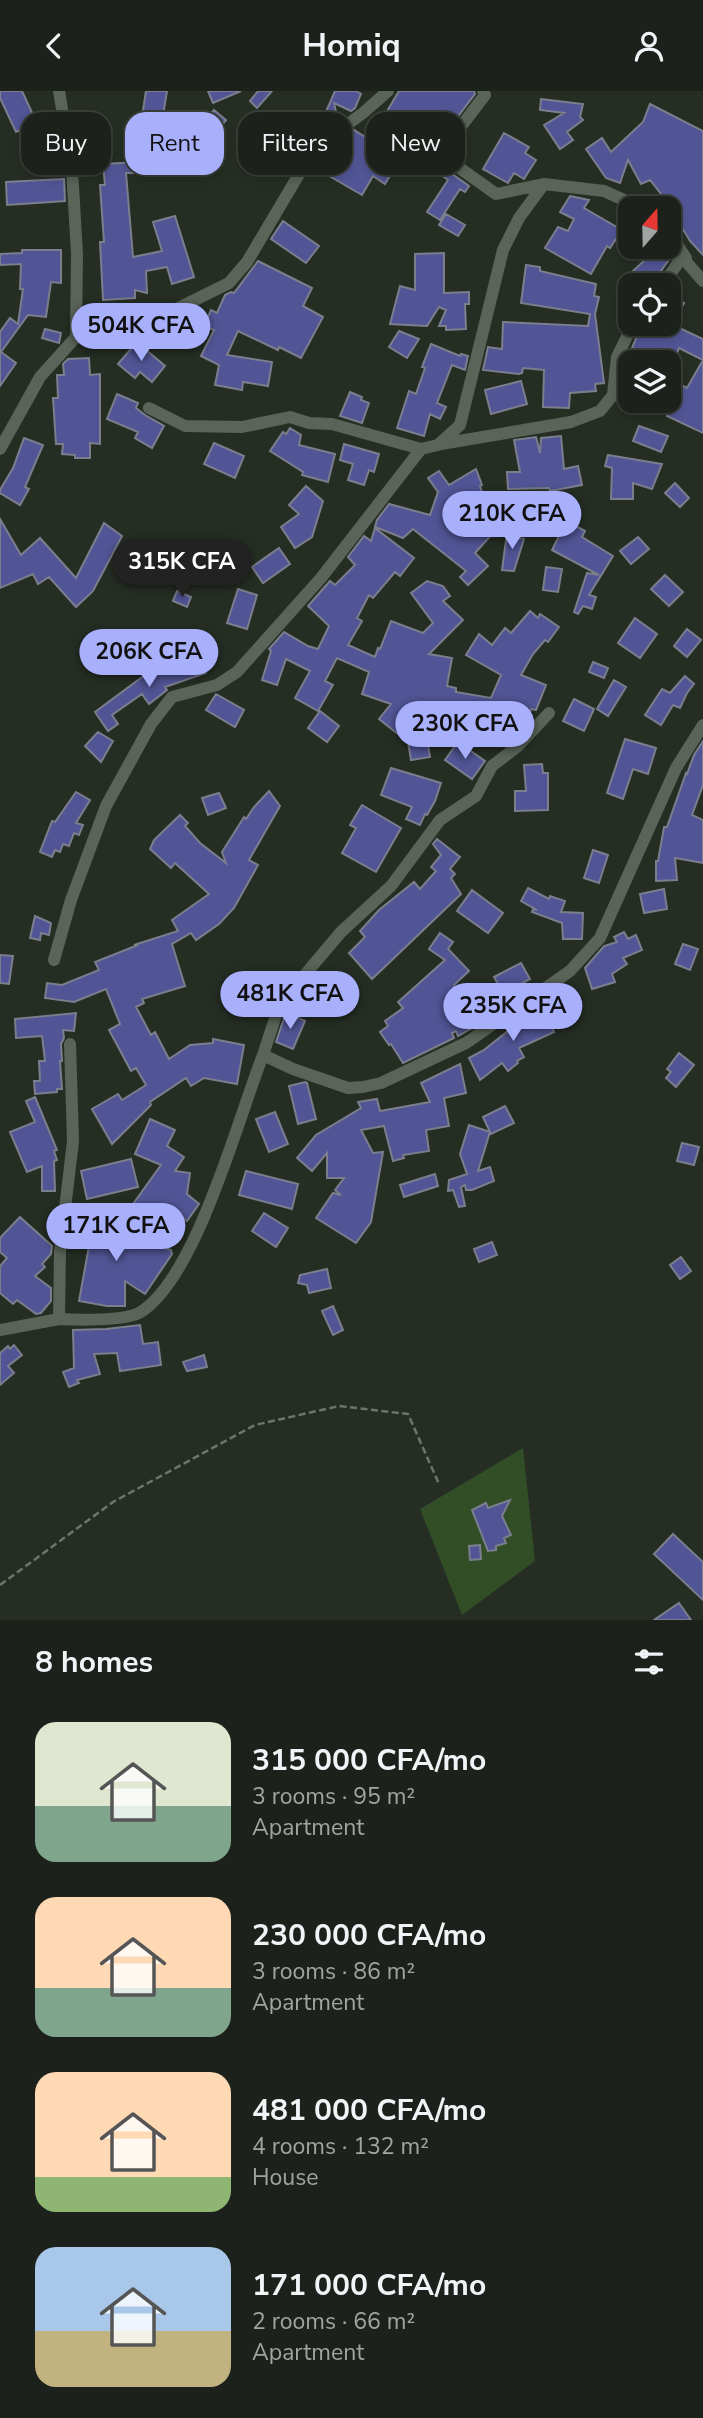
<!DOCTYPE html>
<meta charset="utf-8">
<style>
body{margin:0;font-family:"Nunito Sans",sans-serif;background:#292f28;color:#f1f3f6;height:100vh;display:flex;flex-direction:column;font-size:26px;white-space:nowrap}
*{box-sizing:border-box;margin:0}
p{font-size:23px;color:#a0a4a3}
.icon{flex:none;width:38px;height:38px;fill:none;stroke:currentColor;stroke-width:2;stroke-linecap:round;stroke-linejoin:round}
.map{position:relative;height:1529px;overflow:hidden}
.side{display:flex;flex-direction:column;background:#1c221b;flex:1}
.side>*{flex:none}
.banner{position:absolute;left:21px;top:21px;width:662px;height:63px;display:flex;gap:14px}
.needle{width:46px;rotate:20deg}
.tools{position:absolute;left:618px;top:105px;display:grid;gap:14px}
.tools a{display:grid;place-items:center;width:63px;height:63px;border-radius:14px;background:#1c221b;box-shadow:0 4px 10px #0003,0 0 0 2px #3a3f3a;font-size:35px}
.price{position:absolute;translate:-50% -60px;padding:0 16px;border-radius:24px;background:#a8b0fc;color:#111;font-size:23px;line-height:46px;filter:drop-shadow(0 2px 4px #0008)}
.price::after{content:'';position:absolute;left:50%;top:42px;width:21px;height:16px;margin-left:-10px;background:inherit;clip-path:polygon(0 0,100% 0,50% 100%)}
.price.selected{background:#222;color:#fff}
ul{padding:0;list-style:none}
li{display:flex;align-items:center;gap:21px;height:175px;padding:0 35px}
li span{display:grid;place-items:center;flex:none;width:196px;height:140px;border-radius:21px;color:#555}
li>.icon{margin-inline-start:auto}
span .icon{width:84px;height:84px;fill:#fffc;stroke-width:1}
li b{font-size:30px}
h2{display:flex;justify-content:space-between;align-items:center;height:84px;padding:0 35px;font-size:30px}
.tag{padding:0 24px;border-radius:21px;background:#1c221b;box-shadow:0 4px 10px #0003,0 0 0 2px #3a3f3a;font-size:24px;line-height:63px}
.tag.selected{background:#a8b0fc;color:#111}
header{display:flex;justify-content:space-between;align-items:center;height:91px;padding:0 35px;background:#1c221b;font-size:32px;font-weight:700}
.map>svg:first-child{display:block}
.green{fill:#314e27}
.building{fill:#515595;stroke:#7b7e8c;stroke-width:2}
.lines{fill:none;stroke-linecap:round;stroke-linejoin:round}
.path{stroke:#6e756c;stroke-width:2.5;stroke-dasharray:7 3.5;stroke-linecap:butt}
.minor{stroke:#5b6458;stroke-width:12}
</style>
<header><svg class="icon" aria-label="back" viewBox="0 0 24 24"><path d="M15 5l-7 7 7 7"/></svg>Homiq<svg class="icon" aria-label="person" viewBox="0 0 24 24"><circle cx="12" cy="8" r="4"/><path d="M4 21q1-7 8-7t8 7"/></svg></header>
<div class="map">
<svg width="703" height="1529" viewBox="0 0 703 1529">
<rect width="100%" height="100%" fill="#262e24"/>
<!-- green -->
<path class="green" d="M523 1357 535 1470 462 1524 420 1418Z"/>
<!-- building -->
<path class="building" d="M0 0H22L42 43 26 50 20 39 16 41 0 7Z
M146 0H167L157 61 137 58Z
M208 0H241L213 12Z
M258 0H272L257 17 250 10Z
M335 0H356L361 3 355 17 351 20 334 12 338 30 328 37V34L311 40 307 28 325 23Z
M399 0H474L475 3 436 54 421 32 417 38 398 26 380 55 400 68 385 93 373 85 362 104 324 82 336 62 339 64 354 39 370 49Z
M541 8 583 13 580 26 583 29 567 41 573 49 560 58 544 34 564 22 540 19Z
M650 13 703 40V164L690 150 674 123 672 125 668 117H666L661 111 665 108 650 89 641 93 628 69 620 92 606 87 586 58 602 47 611 61 643 31Z
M214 19 226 29 207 51 195 41Z
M260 29 269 47 251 55 245 37Z
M504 42 529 56 525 62 536 69 524 88 514 82 508 92 483 78Z
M139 71 140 82H126L133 166 162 160 153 131 175 125 194 186 172 193 167 176 146 180 147 202 135 199V207L103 209 100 151H104L100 94H105L103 73Z
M448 80 469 95 465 101 460 98 440 129 427 121 448 89 444 86Z
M64 88 65 110 7 114 6 91Z
M570 105 589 109 584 117 622 139 630 121V153L616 148 610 157 607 155 591 183 545 157 558 136 568 140 574 128 560 121Z
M446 123 465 134 458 145 439 134Z
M283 130 319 155 306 172 271 148Z
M637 156H668L673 163 651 194H645L632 181 649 165Z
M22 159H61V192L51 191 46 226 28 224 1 261 16 272 0 295V241L10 227 18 233 23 198H20L21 173 0 174V163L22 162Z
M444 162V202L469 201V213H465L466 238 446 239V235H439L446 219 439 216 427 235 390 233 400 195 415 199V163Z
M258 170 312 197 303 215 323 226 301 267 279 256 278 259 238 240 227 264 272 271 268 295 243 291 242 299 215 294 219 274 201 265 214 239 204 235 211 219 217 222 225 204 231 201 234 202Z
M526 174 540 176V180L596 193 594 205 599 206 595 223 604 292 595 293 596 300 570 302 569 317 543 316 544 279 523 277 522 282 519 283 483 279 488 256 502 258 503 231 588 235 590 223 521 212Z
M668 204 684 212 673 234 703 248V342L667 325 681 294 687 297 703 269 679 257 674 271H659L660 267 632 257 642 233H668Z
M45 238 61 242 59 252 42 247Z
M399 240 419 248 407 267 389 256Z
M137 251 165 275 152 291 140 281 135 287 118 273Z
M431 253 460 265 461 263 468 265 465 279 452 274 437 312 446 316 440 328 430 323 424 345 397 337 409 300 416 303 425 277 422 276Z
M89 267 90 284 100 283V353L90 352V367H75V364L62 363 63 353H56L53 307H58L57 284H64L63 273 68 268Z
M521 290 527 313 491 323 485 299Z
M350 301 362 306 361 309 369 312 362 332 340 325Z
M117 303 138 312 136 317 145 324 164 335 152 357 135 347 138 341 107 328Z
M639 335 668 345 661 361 633 350Z
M290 337 301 344 299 354 335 363 328 391 302 384 303 381 270 360 283 341 286 343Z
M561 345 564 378 578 375 582 394 550 400 549 397 508 398 507 381H520L514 349 536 346 540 362 541 347Z
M24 347 43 354 25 396 29 398 20 414 0 402V399L13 377Z
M214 352 244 365 235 387 204 373Z
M344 353 379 363 374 381 369 379 364 394 348 389 353 373 340 369Z
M608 364 662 373 652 398 633 392V408H611L612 377 605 375Z
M476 378 482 394 480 395 482 402 477 404 482 417 497 429 493 439 495 440 475 462 488 475 468 494 460 486 466 480 413 438 403 447 375 436 377 429 389 413 430 424 438 401 428 387 439 380 449 394Z
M675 392 689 407 680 416 665 402Z
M306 395 323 410 312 446 295 457 281 436 299 423 289 414Z
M559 427 572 440 574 434 585 440 582 446 613 465 589 504 596 506 592 518 583 515 578 523 574 521 587 482 599 484 552 459 559 445 550 435Z
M0 428 21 464 40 447 76 487 104 432 122 445 93 500 76 516 49 486 38 493 33 483 0 497Z
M508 434 513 445 524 448 514 480 502 479Z
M375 437 414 467 400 485 395 481 373 507 369 504 357 527 362 530 348 554 375 566 378 557 380 558 391 530 423 542 433 532 411 502 427 490 443 495 450 505 443 510 463 529 429 563 452 567 447 595 456 597V601L491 607 501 584 466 564 479 543 492 554 505 537 511 542 530 520 538 527 540 523 559 536 548 551 545 549 533 563 521 584 546 594 536 619 531 618 527 633 521 640 486 627 442 619 427 623 431 648H427L430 666 411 669 408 651 379 628 391 613 362 603 369 581 337 567 325 590 333 594 318 620 295 607 310 580 286 568 277 594 262 589 271 560 269 558 284 541 308 555 318 558 329 535 308 515 330 490 335 494 355 474 348 466 364 445 371 450Z
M638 446 649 458 631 473 620 460Z
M279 457 290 473 263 492 252 476Z
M546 476 562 478 558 501 543 499Z
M665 484 683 501 669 515 651 498Z
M238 498 257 504 247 538 227 532Z
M177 500 191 506 187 516 173 510Z
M635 527 657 543 640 567 618 552Z
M687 538 701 549 687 566 674 555Z
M201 568 206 582 165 596 167 599 149 613 142 603 112 624 118 633 108 640 95 621 153 578 156 583Z
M593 571 608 577 604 587 589 581Z
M685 585 694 593 687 602 680 617 673 614 661 634 645 624 662 598 670 602Z
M614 589 626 596 608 625 597 618Z
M216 603 244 619 235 636 206 619Z
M574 608 594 618 584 640 563 630Z
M320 620 339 635 327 651 308 637Z
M98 641 113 650 101 671 85 655Z
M625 648 656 657 648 683 633 678 623 708 607 702Z
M703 650V694L692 724 703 729V772L675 767 677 789 656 790V770H658L664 736H667L686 682 687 683 694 664Z
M458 651 485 670 472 688 445 669Z
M542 673 543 682H548V719L515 720V700H526L524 674Z
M391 677 441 692 435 710 427 724 425 723 420 734 406 728 412 716 381 704Z
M269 700 280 715 249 769 258 774 234 817 219 833 196 849 191 842 172 853 185 895 142 908 144 912 136 916 151 944 155 941 169 968 190 954 213 952V948L244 954 237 993 204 987 191 995 186 987 150 1011 151 1014 112 1053 92 1018 118 1003 122 1009 146 994 136 977 131 980 109 939 120 933 106 898 74 911 45 907 47 892 62 894 99 879 95 871 138 854H134L178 840 172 829 209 803 175 772 171 777 150 758 154 749 180 724 188 732 185 735 200 752 226 772 222 761 244 726 246 728 254 716Z
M76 701 90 709 76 732 83 734 79 744 74 742 69 755 63 753 60 761 55 759 52 766 40 761 52 730 55 731Z
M219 702 226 717 208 724 202 707Z
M362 714 401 737 376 781 342 762 356 737 350 734Z
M437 748 460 766 450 778 455 783 451 787 461 803 372 888 349 862 365 846 360 840 379 819 414 791 420 798 436 780 431 776 441 764 433 753Z
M593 759 608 764 599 792 584 787Z
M528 797 549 808 550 805 565 810 561 821 583 822 582 848H563L562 832 532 821 533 818 537 819 521 810Z
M664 798 667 818 644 822 640 803Z
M472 799 503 822 488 842 457 820Z
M35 825 51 832 49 844 41 842 40 849 30 847Z
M624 841 628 848 636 844 642 859 623 867 627 873 612 883 615 891 592 898 585 877 604 855 617 851 614 846Z
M440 842 453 851 448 858 469 880 454 894 472 937 458 945 456 940 452 942 454 947 403 972 391 953 389 954 380 941 388 935 385 930 403 917 398 911 445 869 429 858Z
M683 853 698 858 690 879 675 873Z
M0 864 13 865 9 893 0 892Z
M521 872 530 888 503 902 494 886Z
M315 888 325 896 311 913 302 905Z
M544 908 552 924 547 926 554 941 519 957 524 966 517 970 518 972 508 980 502 972 480 989 469 967 484 959 508 940 535 930 530 919Z
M286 921 305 930 293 958 276 951Z
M76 922 74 940 63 939 64 947 61 953 62 970H60L62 998H57V1001L35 1003 34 990H40L39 970H45L42 945 16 947 15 928Z
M679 962 694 974 676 996 666 987 671 981 667 978Z
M460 973 466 1002 444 1007 449 1035 426 1039 429 1060 403 1064 404 1067 393 1070 384 1035 361 1039 373 1062 383 1061 371 1131 356 1152 316 1127 333 1102 341 1104 335 1099 344 1087H327V1062L312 1080 297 1067 316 1044 361 1017 358 1011 377 1008 380 1020 430 1011 421 992Z
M305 991 307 992 316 1028 298 1033 289 995Z
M35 1006 57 1059 54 1060 57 1069 54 1070 55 1100H42V1075L27 1081 10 1041 35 1031 26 1010Z
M505 1015 514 1032 491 1043 490 1041 478 1080 490 1076 494 1090 472 1099H466L465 1094 461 1096 465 1115 459 1116 453 1099 448 1100 449 1089 467 1083 460 1063 469 1034 490 1041 483 1026Z
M275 1021 288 1053 269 1061 256 1028Z
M150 1028 175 1039 167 1055 184 1066 175 1080 190 1082 187 1103 199 1113 187 1130 170 1117 153 1139 128 1120 161 1074 135 1063Z
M682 1052 699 1056 694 1074 677 1070Z
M131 1068 138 1096 87 1108 81 1080Z
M246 1080 298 1093 292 1118 239 1104Z
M435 1083 438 1095 404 1106 400 1094Z
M264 1122 288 1137 276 1156 252 1140Z
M82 1124 171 1159 172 1163 145 1203 125 1190V1215H107L79 1210 89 1155 72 1149Z
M20 1126 52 1155 51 1163 42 1173 45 1176 35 1185 51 1197V1210L41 1222 36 1223 17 1209 13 1213 0 1202V1175L7 1167 0 1161V1147Z
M492 1151 497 1164 479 1171 474 1158Z
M681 1166 691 1180 680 1188 670 1174Z
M327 1178 331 1197 309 1202 307 1194 298 1192 300 1184Z
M333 1215 343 1239 333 1244 322 1220Z
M140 1234 143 1253 158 1251 161 1274 120 1280 117 1262 94 1263 100 1283 77 1289 79 1292 69 1296 63 1281 74 1277 73 1239 106 1238Z
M14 1254 22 1264 8 1275 14 1282 0 1294V1262L8 1255 10 1258Z
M204 1264 207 1276 187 1280 183 1271Z
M510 1409 502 1425 511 1444 504 1447 506 1452 496 1455V1459L488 1460 472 1419 486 1412 488 1417Z
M673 1443 703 1471V1509L654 1463Z
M480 1454 481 1468 470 1469 469 1455Z
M679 1512 691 1529H654Z"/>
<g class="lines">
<!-- path -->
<path class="path" d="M0 1494 113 1411 255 1334 339 1315 408 1323 439 1393"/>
<!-- minor -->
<path class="minor" d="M483 0 485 4 440 63 496 103 544 93 604 100 642 117
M668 140 686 167 682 166 703 190
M663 194 682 166
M76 246 98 247 130 241 229 192 247 171 308 68 329 47 363 22 388 0
M149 317 185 335 242 336 290 326 309 332 332 333 421 358 438 354 460 334 503 159 519 127 544 93
M441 353 571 331 600 320 613 304 617 266 633 233
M0 358 40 286 76 246 77 163 72 78 59 0
M54 869 71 809 106 715 151 633 172 606 217 594 237 581 321 487 421 358
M263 964 279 915 308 880 341 841 391 795 440 729 476 705 492 675 518 655 549 622
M59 1228C77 1229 123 1230 139 1222 196 1189 238 1027 263 964L293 978 348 997 363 996 381 992 466 952 570 880 600 847 676 677 703 634
M0 1239 59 1228 60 1160 73 1050 70 953"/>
</g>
</svg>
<div class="tools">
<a><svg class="needle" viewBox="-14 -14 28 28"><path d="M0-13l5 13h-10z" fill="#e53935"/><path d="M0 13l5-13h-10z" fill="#a0a4a3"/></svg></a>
<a><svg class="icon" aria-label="locate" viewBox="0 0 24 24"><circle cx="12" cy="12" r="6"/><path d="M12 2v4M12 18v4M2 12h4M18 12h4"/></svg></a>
<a><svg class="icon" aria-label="layers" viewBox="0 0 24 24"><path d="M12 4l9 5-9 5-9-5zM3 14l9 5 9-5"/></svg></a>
</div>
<b class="price" style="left:141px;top:272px">504K CFA</b>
<b class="price" style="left:512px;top:460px">210K CFA</b>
<b class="price selected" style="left:182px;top:508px">315K CFA</b>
<b class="price" style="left:149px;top:598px">206K CFA</b>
<b class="price" style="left:465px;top:670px">230K CFA</b>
<b class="price" style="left:290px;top:940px">481K CFA</b>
<b class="price" style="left:513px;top:952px">235K CFA</b>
<b class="price" style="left:116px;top:1172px">171K CFA</b>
<div class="banner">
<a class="tag">Buy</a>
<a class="tag selected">Rent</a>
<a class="tag">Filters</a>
<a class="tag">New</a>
</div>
</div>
<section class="side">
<h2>8 homes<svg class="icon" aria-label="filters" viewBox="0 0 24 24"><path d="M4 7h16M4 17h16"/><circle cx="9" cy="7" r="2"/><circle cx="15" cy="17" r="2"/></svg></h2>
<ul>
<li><span style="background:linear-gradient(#dfe7d0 60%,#7fa58c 0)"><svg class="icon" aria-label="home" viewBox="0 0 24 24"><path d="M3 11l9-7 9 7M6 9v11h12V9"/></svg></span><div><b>315 000 CFA/mo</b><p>3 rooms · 95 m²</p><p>Apartment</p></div></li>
<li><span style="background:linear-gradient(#ffd9b3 65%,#7fa58c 0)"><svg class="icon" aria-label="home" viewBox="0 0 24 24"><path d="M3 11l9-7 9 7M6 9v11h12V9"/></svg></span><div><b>230 000 CFA/mo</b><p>3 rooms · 86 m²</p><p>Apartment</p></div></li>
<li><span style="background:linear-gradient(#ffd9b3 75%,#8fb573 0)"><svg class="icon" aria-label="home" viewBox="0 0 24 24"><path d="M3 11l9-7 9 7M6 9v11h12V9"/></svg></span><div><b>481 000 CFA/mo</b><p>4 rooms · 132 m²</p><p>House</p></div></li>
<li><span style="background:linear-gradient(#a9c7e8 60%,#c2b280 0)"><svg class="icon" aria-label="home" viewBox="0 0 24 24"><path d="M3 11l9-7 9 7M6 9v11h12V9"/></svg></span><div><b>171 000 CFA/mo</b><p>2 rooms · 66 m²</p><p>Apartment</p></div></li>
</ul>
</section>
